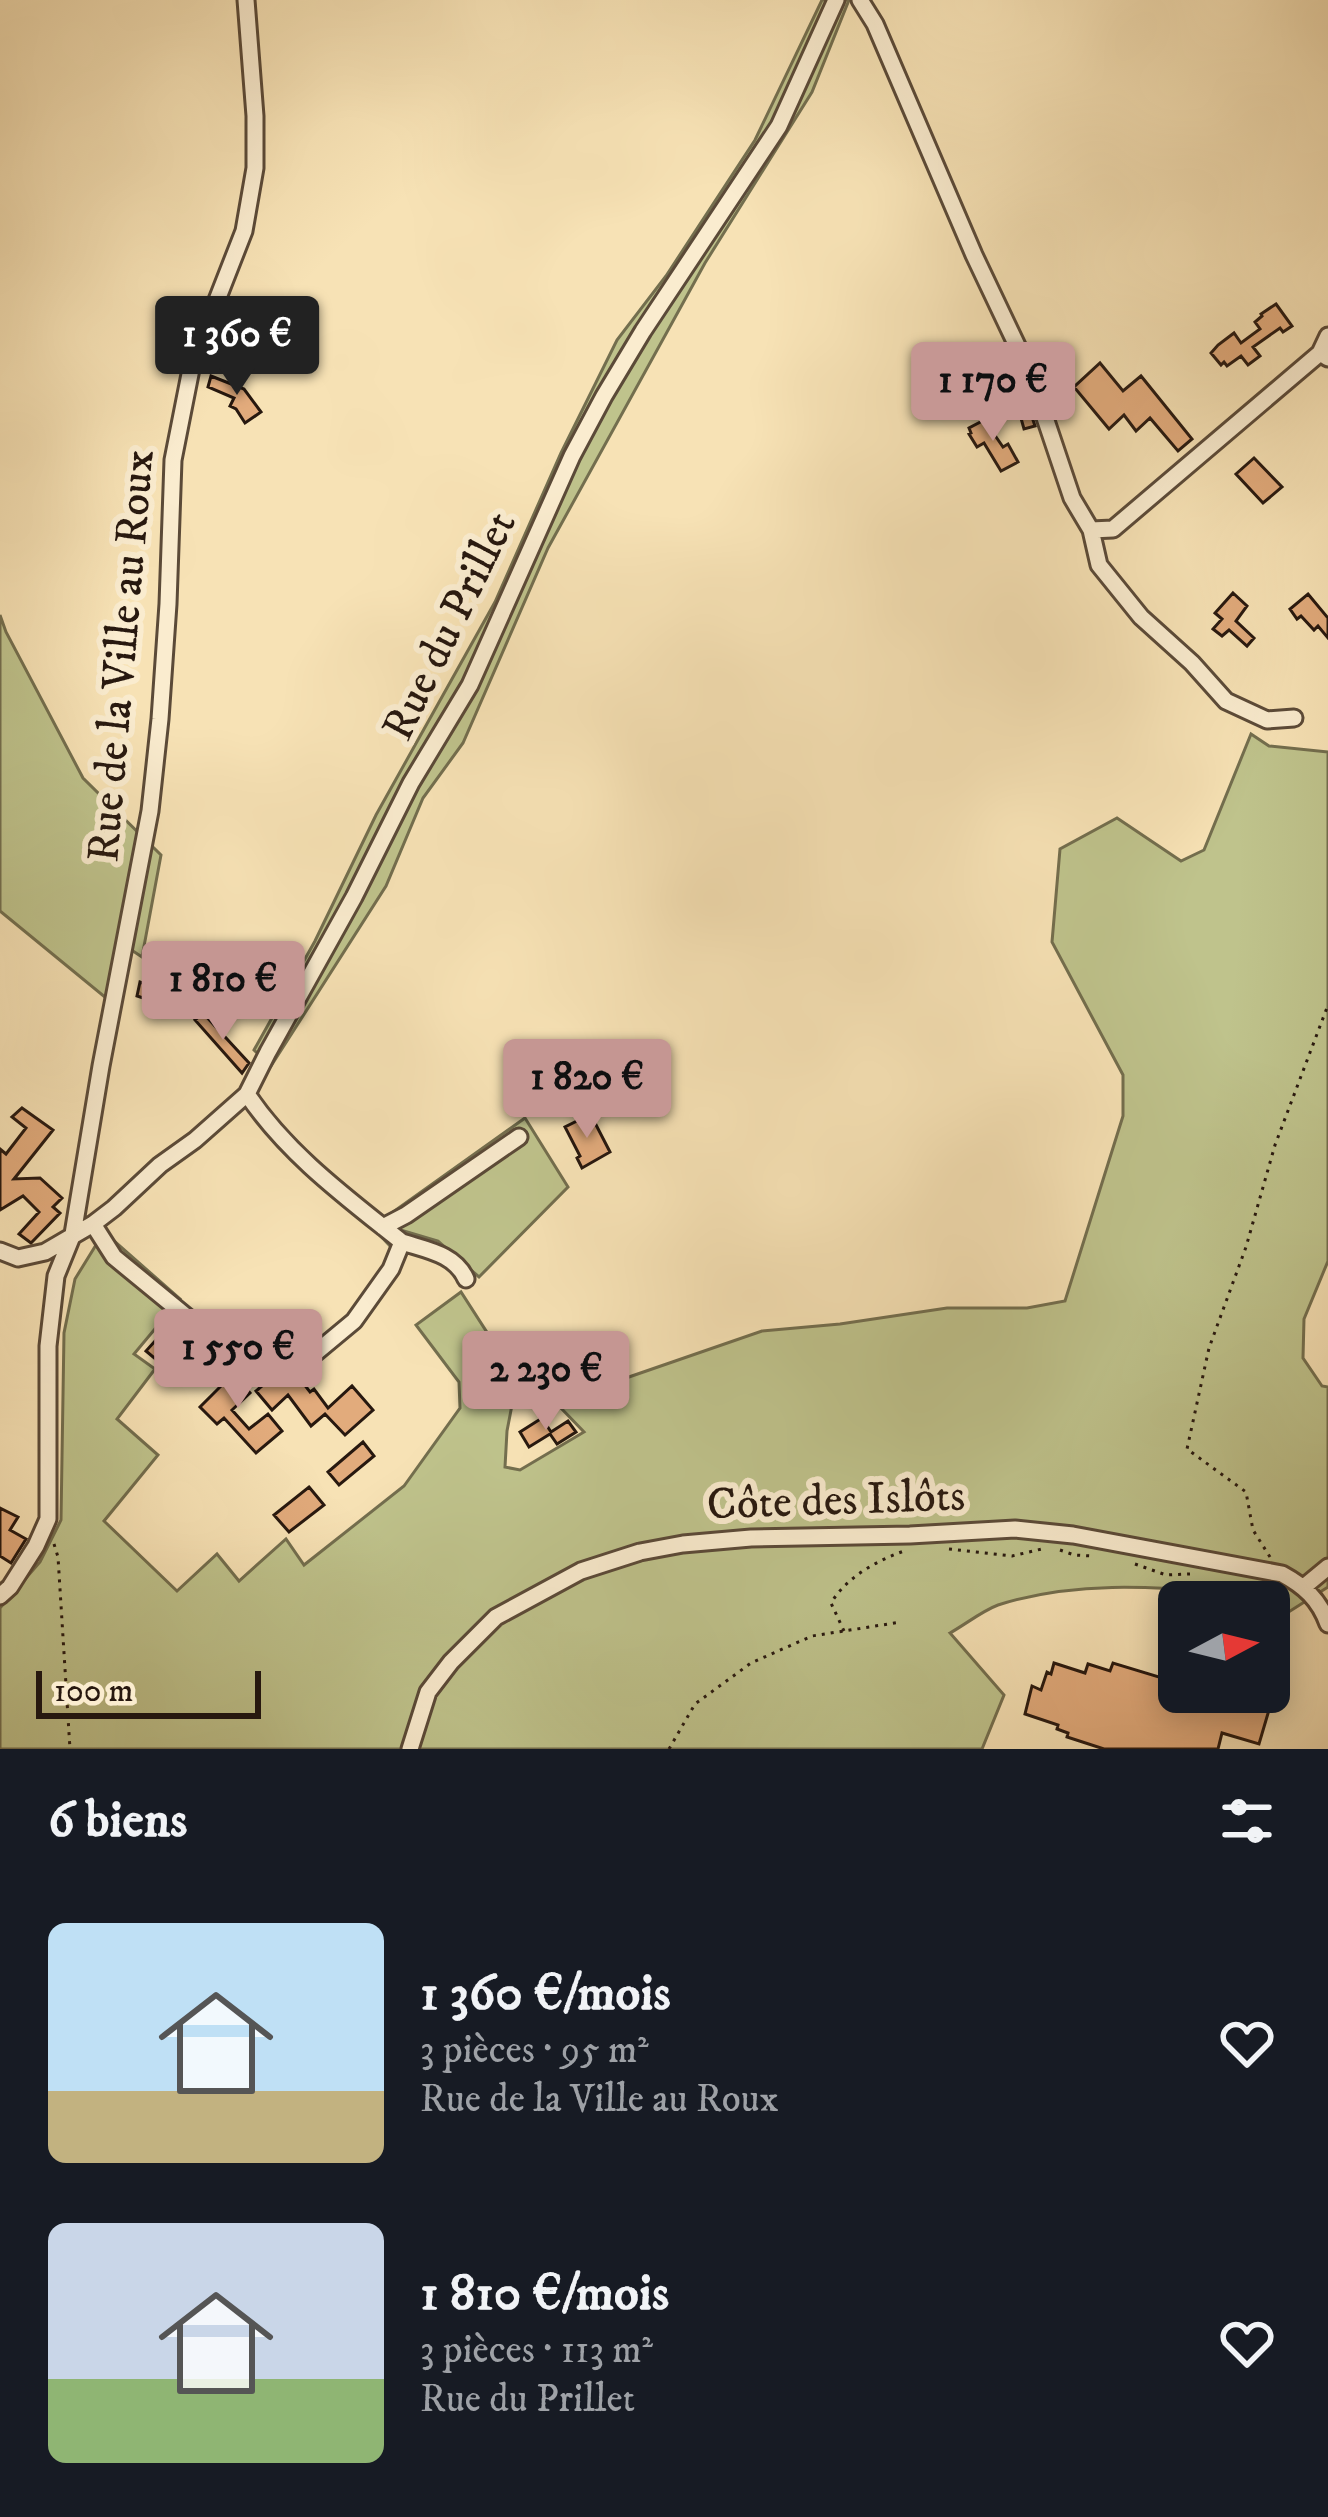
<!DOCTYPE html>
<html lang="fr">
<meta charset="utf-8">
<style>
body{margin:0;font-family:"IM FELL DW Pica",serif;background:#242831;color:#f1f3f6;height:100vh;display:flex;flex-direction:column;font-size:45px;white-space:nowrap}
*{box-sizing:border-box;margin:0}
p{font-size:39px;color:#9ea1a6}
.icon{flex:none;width:66px;height:66px;fill:none;stroke:currentColor;stroke-width:2;stroke-linecap:round;stroke-linejoin:round}
.map{position:relative;height:1749px;overflow:hidden}
.side{display:flex;flex-direction:column;background:#171b24;flex:1}
.side>*{flex:none}
.needle{width:78px;rotate:83deg}
.fabs{position:absolute;left:1158px;top:1581px;display:grid;gap:24px}
.fabs a{display:grid;place-items:center;width:132px;height:132px;border-radius:18px;background:#171b24;box-shadow:0 6px 30px #0003;font-size:60px}
.scale{position:absolute;left:36px;bottom:30px;width:225px;box-sizing:border-box;padding-left:12px;border:6px solid #27180f;border-top:0;font-size:33px;line-height:42px;white-space:nowrap;color:#27180f;-webkit-text-stroke:9px #faeccf;paint-order:stroke}
.price{position:absolute;translate:-50% -102px;padding:0 27px;border-radius:12px;background:#c59692;color:#111;font-size:39px;line-height:78px;filter:drop-shadow(0 3px 6px #0008)}
.price::after{content:'';position:absolute;left:50%;top:72px;width:36px;height:27px;margin-left:-18px;background:inherit;clip-path:polygon(0 0,100% 0,50% 100%)}
.price.on{background:#222;color:#fff}
ul{padding:0;list-style:none}
li{display:flex;align-items:center;gap:36px;height:300px;padding:0 48px}
li span{display:grid;place-items:center;flex:none;width:336px;height:240px;border-radius:18px;color:#555}
li>.icon{margin-inline-start:auto}
span .icon{width:144px;height:144px;fill:#fffc;stroke-width:1}
li b{font-size:51px}
h2{display:flex;justify-content:space-between;align-items:center;height:144px;padding:0 48px;font-size:51px}
.map>svg:first-child{display:block}
.green{fill:#bfc38c;stroke:#736e4e;stroke-width:3}
.building{fill:#e2ab7c;stroke:#27180f;stroke-width:3}
.lines{fill:none;stroke-linecap:round;stroke-linejoin:round}
.minor-casing{stroke:#5b4a38;stroke-width:21}
.path{stroke:#27180f;stroke-width:3;stroke-dasharray:3 6;stroke-linecap:butt}
.minor{stroke:#faeccf;stroke-width:15}
.labels{text-anchor:middle;dominant-baseline:central;stroke-width:12;stroke-linejoin:round;paint-order:stroke}
.street-label{font-size:45px;fill:#27180f;stroke:#faeccf}
</style>
<div class="map">
<svg width="1328" height="1749" viewBox="0 0 1328 1749">
<rect width="100%" height="100%" fill="#f7e2b5"/>
<filter id="stains"><feTurbulence type="fractalNoise" baseFrequency=".00167" numOctaves="4"/><feColorMatrix values="0 0 0 0 .2 0 0 0 0 .09 0 0 0 0 .02 0 0 0 .5 -.17"/></filter>
<radialGradient id="worn" r=".72"><stop offset=".6" stop-color="#630" stop-opacity="0"/><stop offset="1" stop-color="#630" stop-opacity=".3"/></radialGradient>
<!-- green -->
<path class="green" d="M822 0H849L812 92 705 263 548 548 463 743 423 798 386 886 271 1066 254 1050 315 941 376 815 495 602 561 453 617 340 666 276 755 140Z
M0 615 6 632 83 778 161 855 142 957 124 945 106 998 0 911Z
M1251 734 1269 746 1328 752V1261L1304 1319 1303 1358 1322 1386 1328 1387V1587L1287 1613 1275 1595C1184 1590 1087 1576 998 1605 982 1611 966 1624 950 1633L1004 1695 982 1749H0V1608L40 1562 61 1520 64 1333 75 1279 104 1232 180 1299 134 1354 155 1369 117 1419 158 1455 104 1521 177 1591 217 1554 239 1581 286 1539 304 1565 404 1486 460 1408 459 1382 416 1325 461 1292 517 1379 507 1431 505 1467 520 1470 584 1432 559 1406 600 1387 762 1331 840 1324 947 1308H1027L1065 1301 1123 1116V1075L1052 942 1060 849 1117 818 1181 861 1204 850Z
M525 1118 568 1187 479 1277 438 1241 404 1231 393 1249 372 1227Z"/>
<!-- building -->
<path class="building" d="M1276 304 1292 326 1283 332 1280 328 1253 347 1260 356 1248 365 1241 356 1227 366 1224 362 1221 365 1211 353 1218 345 1234 333 1241 343 1260 329 1255 322 1262 316 1261 314Z
M1100 363 1123 391 1141 376 1192 439 1178 451 1150 418 1136 431 1124 415 1109 429 1074 387Z
M1018 375 1035 426 1024 429 1017 404 1000 413 994 400 1011 392 1005 381Z
M211 376 244 389 261 412 245 423 236 409 230 406 234 398 208 387Z
M990 417 994 434 1003 447 1008 444 1018 462 1001 471 984 443 977 447 969 434 971 433 969 428Z
M1254 458 1282 487 1263 503 1236 474Z
M1233 593 1247 606 1236 621 1254 638 1247 646 1229 630 1222 636 1213 629 1222 619 1215 613Z
M1308 594 1328 618V638L1318 626 1314 630 1301 616 1297 619 1290 609Z
M152 977 167 982 175 988 174 992 190 1001 186 1012 137 996 140 982 148 985Z
M203 1013 249 1063 242 1073 195 1020Z
M22 1108 53 1130 14 1179 40 1178 62 1198 53 1207 60 1213 31 1243 19 1234 39 1212 23 1196 0 1210V1149L6 1154 26 1128 12 1117Z
M585 1117 587 1122 593 1119 610 1152 582 1168 577 1158 580 1156 565 1127Z
M173 1321 204 1346 200 1351 182 1335 159 1362 146 1351Z
M225 1364 250 1393 232 1410 249 1429 268 1414 282 1431 256 1453 224 1418 217 1424 200 1407 223 1384 215 1374Z
M294 1379 296 1381 300 1379 310 1392 314 1389 328 1408 352 1386 373 1410 345 1435 325 1414 311 1426 288 1395 272 1410 256 1391 263 1385Z
M542 1418 551 1432 568 1421 576 1432 557 1444 550 1434 529 1447 520 1432Z
M363 1442 374 1456 339 1485 328 1472Z
M309 1487 324 1505 289 1532 274 1515Z
M0 1508 18 1517 10 1530 26 1539 11 1563 0 1556Z
M1054 1663 1085 1673 1088 1664 1110 1671 1113 1663 1179 1683V1692H1209L1269 1710 1259 1744 1222 1733 1218 1749H1104L1067 1737 1068 1733 1057 1729 1058 1725 1025 1714 1032 1686 1041 1690 1047 1672 1051 1674Z"/>
<g class="lines">
<!-- minor casing -->
<g class="minor-casing">
<path id="minor" d="M860 0 875 24 974 255 1030 373 1072 498 1091 530 1113 529 1320 353 1328 358
M1320 353 1328 336
M1091 530 1099 565 1141 617 1192 663 1226 701 1267 720 1294 718
M93 1224 114 1257 226 1349 263 1373 301 1365 354 1321 391 1269 402 1242C347 1198 287 1154 247 1094
M383 1227 406 1215 519 1137
M402 1242C427 1250 455 1254 466 1279
M0 1251 18 1258 45 1252 93 1224 114 1208 160 1165 195 1140 247 1094 268 1052 354 897 411 783 470 685 572 456 604 396 643 331 779 126 836 0
M1305 1586 1328 1567
M0 1596 10 1587 36 1546 48 1519V1346L56 1276 73 1234 101 1066 150 811 160 719 168 604 173 460 192 364 244 231 255 168V116L246 0
M410 1749 428 1692 451 1662 496 1617 581 1571 640 1552 683 1544 751 1538 910 1535 1015 1529 1073 1535 1282 1574C1304 1586 1319 1599 1328 1624"/>
</g>
<!-- path -->
<path class="path" d="M54 1544 58 1557 70 1749
M949 1549 1012 1556 1046 1548
M1060 1550 1074 1555 1092 1556
M1270 1557 1253 1530 1246 1492 1187 1449 1209 1348 1246 1247 1275 1145 1328 1005
M1135 1564 1166 1575 1190 1574
M844 1631 831 1603C847 1577 876 1561 904 1551
M669 1749 695 1704 751 1663 812 1636 901 1622"/>
<!-- minor -->
<use href="#minor" class="minor"/>
</g>
<g class="labels">
<!-- street labels -->
<g class="street-label">
<text transform="translate(450 626) rotate(-64)">Rue du Prillet</text>
<text transform="translate(122 656) rotate(-85)">Rue de la Ville au Roux</text>
<text transform="translate(836 1501) rotate(-2)">Côte des Islôts</text>
</g>
</g>
<rect width="100%" height="100%" filter="url(#stains)"/>
<rect width="100%" height="100%" fill="url(#worn)"/>
</svg>
<div class="fabs">
<a><svg class="needle" viewBox="-14 -14 28 28"><path d="M0-13l5 13h-10z" fill="#e53935"/><path d="M0 13l5-13h-10z" fill="#9ea1a6"/></svg></a>
</div>
<div class="scale">100 m</div>
<b class="price on" style="left:237px;top:398px">1 360 €</b>
<b class="price" style="left:993px;top:444px">1 170 €</b>
<b class="price" style="left:223px;top:1043px">1 810 €</b>
<b class="price" style="left:587px;top:1141px">1 820 €</b>
<b class="price" style="left:238px;top:1411px">1 550 €</b>
<b class="price" style="left:546px;top:1433px">2 230 €</b>
</div>
<section class="side">
<h2>6 biens<svg class="icon" aria-label="filters" viewBox="0 0 24 24"><path d="M4 7h16M4 17h16"/><circle cx="9" cy="7" r="2"/><circle cx="15" cy="17" r="2"/></svg></h2>
<ul>
<li><span style="background:linear-gradient(#bfe0f5 70%,#c2b280 0)"><svg class="icon" aria-label="home" viewBox="0 0 24 24"><path d="M3 11l9-7 9 7M6 9v11h12V9"/></svg></span><div><b>1 360 €/mois</b><p>3 pièces · 95 m²</p><p>Rue de la Ville au Roux</p></div><svg class="icon" aria-label="heart" viewBox="0 0 24 24"><path d="M12 20l-8-8c-3-5 5-10 8-4 3-6 11-1 8 4z"/></svg></li>
<li><span style="background:linear-gradient(#c9d6e8 65%,#8fb573 0)"><svg class="icon" aria-label="home" viewBox="0 0 24 24"><path d="M3 11l9-7 9 7M6 9v11h12V9"/></svg></span><div><b>1 810 €/mois</b><p>3 pièces · 113 m²</p><p>Rue du Prillet</p></div><svg class="icon" aria-label="heart" viewBox="0 0 24 24"><path d="M12 20l-8-8c-3-5 5-10 8-4 3-6 11-1 8 4z"/></svg></li>
</ul>
</section>
